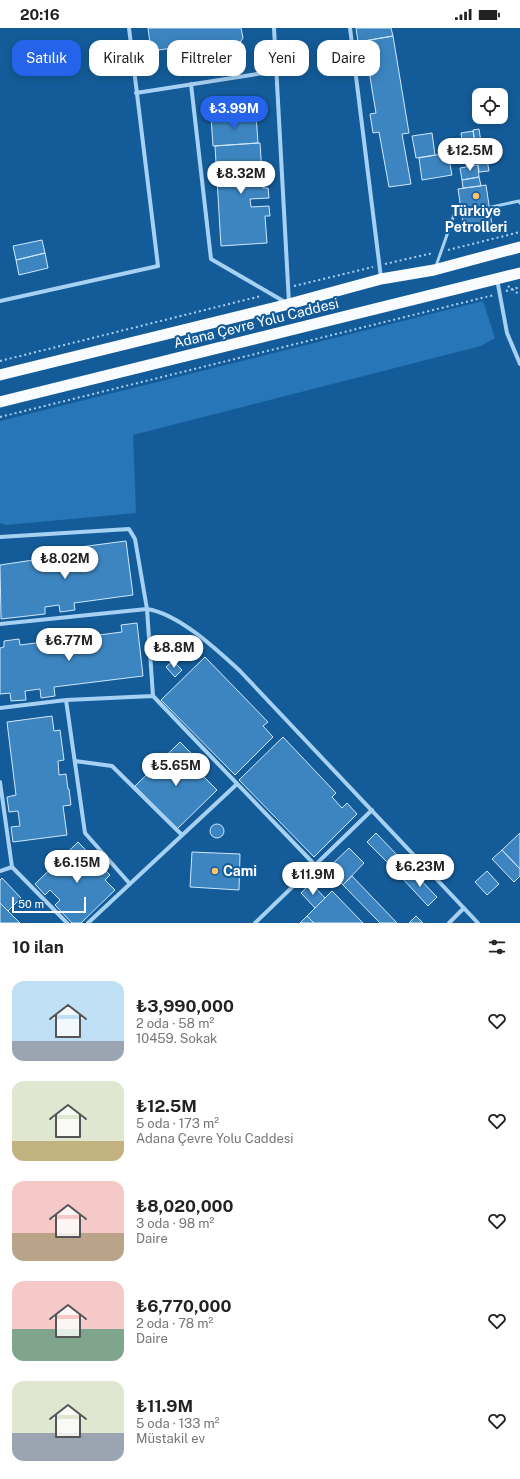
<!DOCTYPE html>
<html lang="tr">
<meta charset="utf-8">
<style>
body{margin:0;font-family:"Public Sans",sans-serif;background:#f6f6f6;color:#222;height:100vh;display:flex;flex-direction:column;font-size:15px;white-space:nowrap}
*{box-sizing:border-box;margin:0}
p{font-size:13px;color:#767676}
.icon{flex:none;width:22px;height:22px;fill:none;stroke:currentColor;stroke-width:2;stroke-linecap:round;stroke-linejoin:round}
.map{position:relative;height:895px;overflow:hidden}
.sheet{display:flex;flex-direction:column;background:#fff;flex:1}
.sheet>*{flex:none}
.top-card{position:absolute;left:12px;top:12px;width:496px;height:36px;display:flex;gap:8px}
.fabs{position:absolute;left:472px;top:60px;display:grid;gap:8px}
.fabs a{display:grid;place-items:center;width:36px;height:36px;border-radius:8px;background:#fff;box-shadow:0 2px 10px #0003;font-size:20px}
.scale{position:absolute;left:12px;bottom:10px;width:74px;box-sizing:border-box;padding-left:4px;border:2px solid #fff;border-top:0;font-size:11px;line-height:14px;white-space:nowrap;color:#fff;-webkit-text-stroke:3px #145c99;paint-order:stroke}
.price{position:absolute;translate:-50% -34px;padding:0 9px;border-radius:14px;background:#fff;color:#222;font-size:13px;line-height:26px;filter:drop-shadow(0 1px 2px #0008)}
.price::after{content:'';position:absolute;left:50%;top:24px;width:12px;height:9px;margin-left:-6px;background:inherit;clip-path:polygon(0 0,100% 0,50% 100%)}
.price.active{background:#2563eb;color:#fff}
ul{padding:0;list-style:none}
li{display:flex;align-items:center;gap:12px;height:100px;padding:0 12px}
li span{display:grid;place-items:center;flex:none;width:112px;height:80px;border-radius:12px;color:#555}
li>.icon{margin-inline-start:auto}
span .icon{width:48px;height:48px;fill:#fffc;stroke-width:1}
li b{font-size:17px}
h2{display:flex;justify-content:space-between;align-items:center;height:48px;padding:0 12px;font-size:17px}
.pill{padding:0 14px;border-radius:12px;background:#fff;box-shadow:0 2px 10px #0003;font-size:14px;line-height:36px}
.pill.active{background:#2563eb;color:#fff}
.status{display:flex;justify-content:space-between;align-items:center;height:28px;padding:0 20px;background:#fff;direction:ltr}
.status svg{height:11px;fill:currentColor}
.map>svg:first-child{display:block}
.green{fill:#2776b7}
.building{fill:#3d85c0;stroke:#cee8fd}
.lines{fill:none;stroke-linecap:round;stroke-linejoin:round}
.path{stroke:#a7d1f3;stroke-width:2;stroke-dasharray:2 3;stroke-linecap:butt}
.service{stroke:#a7d1f3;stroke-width:3}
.minor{stroke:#a7d1f3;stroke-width:4}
.trunk{stroke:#f8fcff;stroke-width:11}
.poi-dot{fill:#ffc468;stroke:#145c99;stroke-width:1.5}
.labels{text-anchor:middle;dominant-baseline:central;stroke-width:4;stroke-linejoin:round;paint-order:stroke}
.poi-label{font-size:14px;font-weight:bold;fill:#fff;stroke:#145c99}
.street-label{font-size:14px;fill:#fff;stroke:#145c99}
</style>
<div class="status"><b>20:16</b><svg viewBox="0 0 49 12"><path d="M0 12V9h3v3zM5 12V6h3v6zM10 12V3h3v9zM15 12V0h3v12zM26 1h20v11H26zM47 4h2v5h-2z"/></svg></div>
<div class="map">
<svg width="520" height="895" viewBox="0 0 520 895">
<rect width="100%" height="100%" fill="#145c99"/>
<!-- green -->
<path class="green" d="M483 273 495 310 481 318 133 407 136 485 6 497 0 495V393Z"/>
<!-- building -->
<path class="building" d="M148 0H241L243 10 230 30 175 37 173 20 151 23Z
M356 0H391L393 8 358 14Z
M393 8 409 105 402 106 411 156 389 159 379 104 373 105 370 86 376 85 364 13Z
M256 86 258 115 213 118 211 89Z
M479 101 481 114 475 115 473 102Z
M473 103 478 132 465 134 461 105Z
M432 105 435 127 416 130 412 108Z
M481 114H484L489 143 479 144 475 115Z
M258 115H260L263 160H268L269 170 250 171 251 179 269 178 270 188H265L267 215 221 218 215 118Z
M448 125 452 147 422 152 419 130Z
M478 137 479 149 462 152 460 140Z
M479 149 481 158 463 160 462 152Z
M486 157 492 197 464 201 458 161Z
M42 212 45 225 16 232 13 218Z
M45 225 48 240 19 247 16 232Z
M126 513 133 567 74 575 75 582 60 584 59 577 45 579V586L1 591 0 537 40 531 39 526 52 524 53 530 81 526 80 519Z
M137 595 143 648 54 659 55 668 41 670 40 661 25 663 26 672 11 673 10 665 0 666V620L4 619V613L19 611 20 617 122 604 121 597Z
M205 629 268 694 263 698 273 709 235 747 161 672Z
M173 633 182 642 175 649 166 639Z
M52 688 54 703 60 702 64 732 58 733 59 747 66 746 68 761H69L71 777 63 778 67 807 13 814 11 799 20 798 18 783 9 784 7 769 16 767 7 694Z
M283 709 336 765 332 769 342 780 347 775 357 786 314 829 239 752Z
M180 714 191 725 185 730 217 762 177 801 135 758Z
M210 803a7 7 0 1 1 14 0a7 7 0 1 1-14 0Z
M376 805 399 829 390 837 367 814Z
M520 805V841L502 822Z
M78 814 110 847 105 852 115 862 81 895H72L55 877 60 872 50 862 45 867 35 856Z
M349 820 364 835 343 857 327 841Z
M502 822 520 841V848L514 854 492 831Z
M192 824 240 826 239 862 190 859Z
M411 842 437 869 428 878 402 850Z
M487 843 499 856 487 867 475 854Z
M352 848 397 895H380L343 857Z
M2 850 21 870 8 883 0 875V852Z
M311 855 325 870 315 880 301 865Z
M332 863 363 895H314L307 888Z
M0 875 20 895H0Z
M307 888 314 895H300Z
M416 888 423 895H409Z"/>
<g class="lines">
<!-- path -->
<path class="path" d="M448 222 520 204
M385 236 433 225
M294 258 373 239
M508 258 520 267
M506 263 520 259
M0 333 261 268
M0 389 494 267"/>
<!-- service -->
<path class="service" d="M436 238 454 187 519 173 520 175"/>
<!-- minor -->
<path class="minor" d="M274 0 289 275
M350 0 381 250
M191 56 211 231 285 274
M136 65 277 43
M497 251 507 305 520 336
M0 273 158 238 129 0
M0 509 129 501 135 511 147 581C179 586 216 621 240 643L478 895
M0 596 147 581 153 668
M66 672 85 805 130 856
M0 680 66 672 153 668 315 837
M75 733 112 738 182 807
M0 754 12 839 67 895
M0 843 12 839
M88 895 237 756
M255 895 372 782
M449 895 464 880"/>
<!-- trunk -->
<path class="trunk" d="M0 347 289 276 381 251 434 242 520 219
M0 374 520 245"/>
</g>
<!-- markers -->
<g class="poi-dot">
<circle cx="476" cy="168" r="4"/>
<circle cx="215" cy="843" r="4"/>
</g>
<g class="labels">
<!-- poi labels -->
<g class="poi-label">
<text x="476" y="183">Türkiye<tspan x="476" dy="16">Petrolleri</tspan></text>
<text x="223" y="843" text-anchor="start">Cami</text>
</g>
<!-- street labels -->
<g class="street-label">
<text transform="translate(256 295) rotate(-14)">Adana Çevre Yolu Caddesi</text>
</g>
</g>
</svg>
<div class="fabs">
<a><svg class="icon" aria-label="locate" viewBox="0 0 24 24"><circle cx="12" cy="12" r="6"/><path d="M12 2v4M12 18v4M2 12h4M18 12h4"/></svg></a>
</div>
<div class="scale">50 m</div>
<b class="price active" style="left:234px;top:102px">₺3.99M</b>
<b class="price" style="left:470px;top:144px">₺12.5M</b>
<b class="price" style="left:241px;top:167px">₺8.32M</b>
<b class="price" style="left:65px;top:552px">₺8.02M</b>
<b class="price" style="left:69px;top:634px">₺6.77M</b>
<b class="price" style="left:174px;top:641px">₺8.8M</b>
<b class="price" style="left:176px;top:759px">₺5.65M</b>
<b class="price" style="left:77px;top:856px">₺6.15M</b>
<b class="price" style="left:420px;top:860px">₺6.23M</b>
<b class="price" style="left:313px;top:868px">₺11.9M</b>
<div class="top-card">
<a class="pill active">Satılık</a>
<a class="pill">Kiralık</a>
<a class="pill">Filtreler</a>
<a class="pill">Yeni</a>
<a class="pill">Daire</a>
</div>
</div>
<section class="sheet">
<h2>10 ilan<svg class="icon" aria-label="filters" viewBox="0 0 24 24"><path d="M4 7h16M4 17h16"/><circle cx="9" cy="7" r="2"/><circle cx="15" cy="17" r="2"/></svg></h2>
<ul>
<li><span style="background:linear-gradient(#bfe0f5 75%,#9aa5b1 0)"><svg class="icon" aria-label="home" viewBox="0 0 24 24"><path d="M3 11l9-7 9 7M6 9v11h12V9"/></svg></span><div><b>₺3,990,000</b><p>2 oda · 58 m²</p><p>10459. Sokak</p></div><svg class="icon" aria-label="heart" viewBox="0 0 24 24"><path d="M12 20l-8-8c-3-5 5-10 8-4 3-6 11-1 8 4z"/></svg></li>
<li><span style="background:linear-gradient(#dfe7d0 75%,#c2b280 0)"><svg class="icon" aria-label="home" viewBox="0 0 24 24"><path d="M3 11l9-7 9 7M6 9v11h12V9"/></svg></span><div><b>₺12.5M</b><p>5 oda · 173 m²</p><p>Adana Çevre Yolu Caddesi</p></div><svg class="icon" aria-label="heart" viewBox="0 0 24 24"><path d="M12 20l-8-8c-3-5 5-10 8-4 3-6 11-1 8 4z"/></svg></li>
<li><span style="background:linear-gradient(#f6c9c9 65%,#b9a48a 0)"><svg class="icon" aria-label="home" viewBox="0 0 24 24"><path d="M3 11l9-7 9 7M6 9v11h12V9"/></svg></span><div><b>₺8,020,000</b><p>3 oda · 98 m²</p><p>Daire</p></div><svg class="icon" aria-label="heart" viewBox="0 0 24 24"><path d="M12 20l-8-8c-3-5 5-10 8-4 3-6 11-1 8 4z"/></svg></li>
<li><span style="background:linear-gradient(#f6c9c9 60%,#7fa58c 0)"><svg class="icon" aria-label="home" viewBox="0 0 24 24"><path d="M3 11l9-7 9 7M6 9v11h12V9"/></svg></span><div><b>₺6,770,000</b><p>2 oda · 78 m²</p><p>Daire</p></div><svg class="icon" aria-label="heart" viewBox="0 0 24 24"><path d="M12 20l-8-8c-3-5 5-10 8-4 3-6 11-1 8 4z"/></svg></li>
<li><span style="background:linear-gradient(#dfe7d0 65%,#9aa5b1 0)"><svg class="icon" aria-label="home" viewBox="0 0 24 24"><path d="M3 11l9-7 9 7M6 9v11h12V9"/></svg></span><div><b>₺11.9M</b><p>5 oda · 133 m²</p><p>Müstakil ev</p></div><svg class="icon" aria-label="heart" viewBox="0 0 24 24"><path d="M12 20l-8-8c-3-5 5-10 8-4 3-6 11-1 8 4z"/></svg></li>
</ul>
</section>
